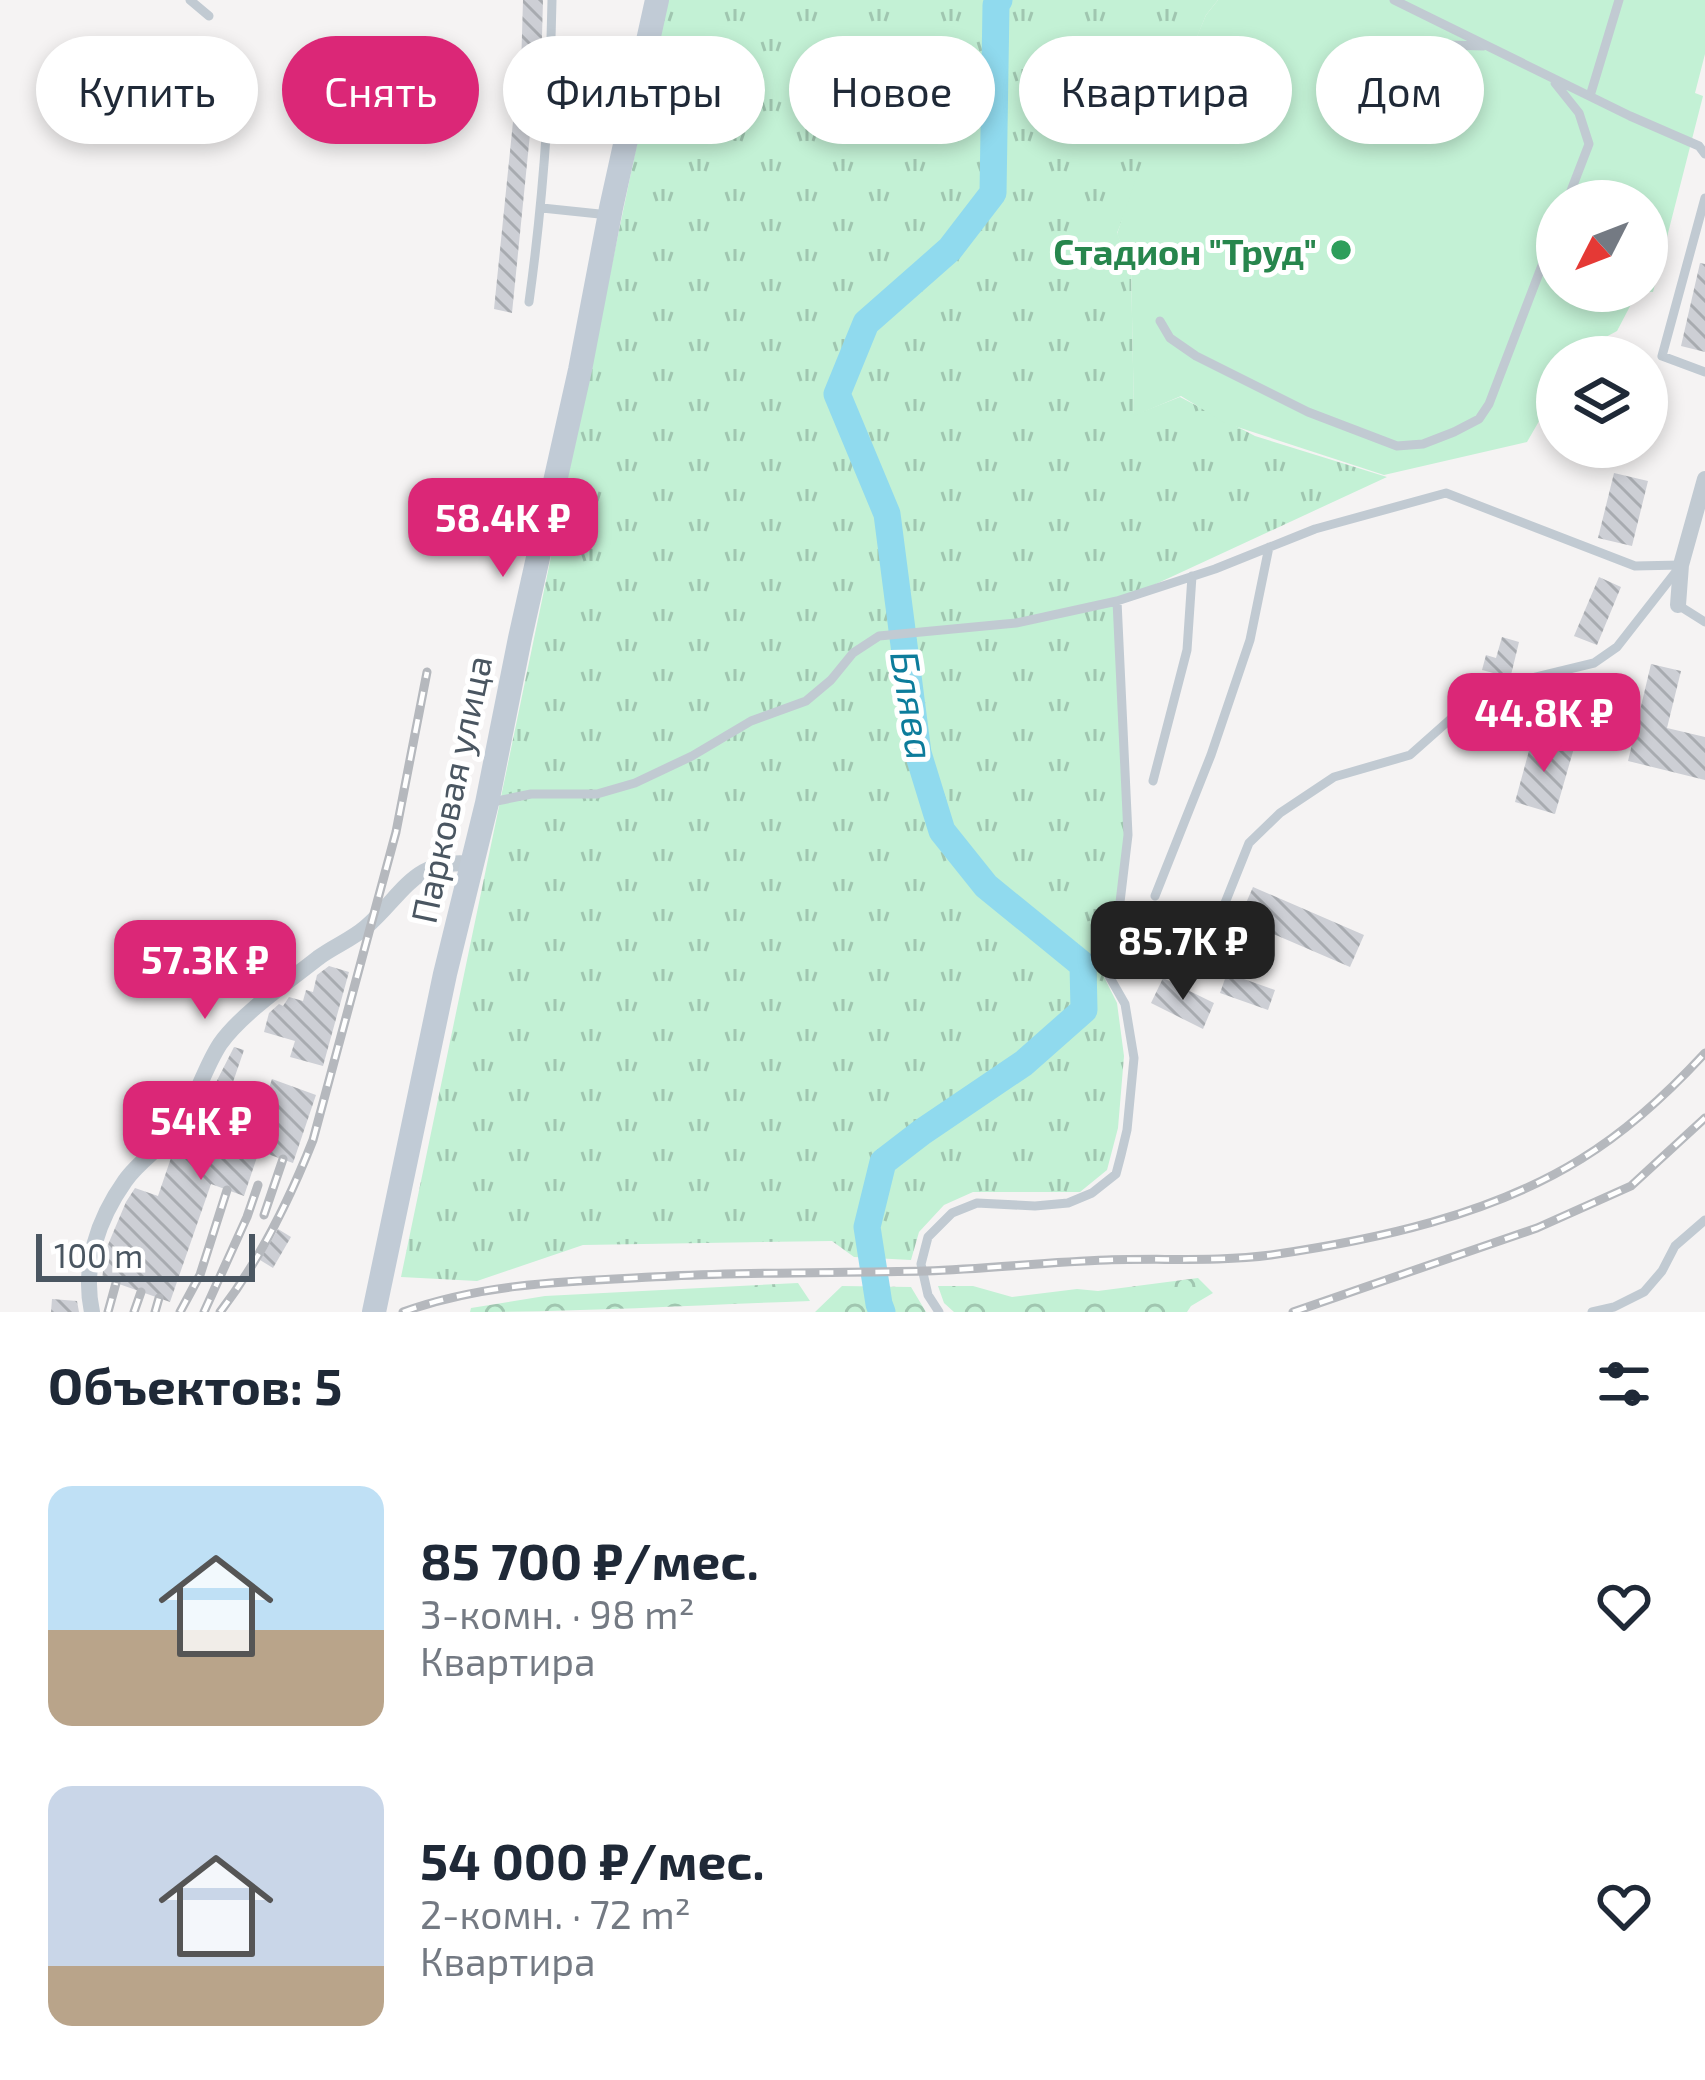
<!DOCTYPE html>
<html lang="ru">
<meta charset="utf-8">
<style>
body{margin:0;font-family:"Exo 2",sans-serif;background:#f2f2f3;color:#1f2937;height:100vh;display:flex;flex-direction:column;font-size:45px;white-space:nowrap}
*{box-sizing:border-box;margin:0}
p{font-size:39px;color:#747a83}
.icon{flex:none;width:66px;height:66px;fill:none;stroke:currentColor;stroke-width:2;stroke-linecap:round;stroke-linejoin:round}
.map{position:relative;height:1312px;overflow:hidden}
.panel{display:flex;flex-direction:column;background:#fff;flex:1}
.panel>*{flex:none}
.top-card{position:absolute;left:36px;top:36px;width:1635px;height:108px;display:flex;gap:24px}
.needle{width:78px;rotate:228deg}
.controls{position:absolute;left:1536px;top:180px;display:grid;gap:24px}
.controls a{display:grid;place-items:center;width:132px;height:132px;border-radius:50%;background:#fff;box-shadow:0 6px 18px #0003;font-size:60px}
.scale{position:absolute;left:36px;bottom:30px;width:219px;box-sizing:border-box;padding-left:12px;border:6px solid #4a5661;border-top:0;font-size:33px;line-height:42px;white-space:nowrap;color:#4a5661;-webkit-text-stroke:9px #fff;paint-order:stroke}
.price{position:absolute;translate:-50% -102px;padding:0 27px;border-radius:24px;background:#db2777;color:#fff;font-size:39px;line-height:78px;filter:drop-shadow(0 3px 6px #0008)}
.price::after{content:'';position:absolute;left:50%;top:72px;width:36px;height:27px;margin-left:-18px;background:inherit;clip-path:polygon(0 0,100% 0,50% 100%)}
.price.selected{background:#222;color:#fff}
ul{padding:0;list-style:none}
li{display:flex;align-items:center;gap:36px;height:300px;padding:0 48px}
li span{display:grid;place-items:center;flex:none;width:336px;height:240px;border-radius:24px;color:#555}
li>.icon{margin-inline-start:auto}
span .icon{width:144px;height:144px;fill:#fffc;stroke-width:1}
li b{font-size:51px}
h2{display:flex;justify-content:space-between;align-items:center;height:144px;padding:0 48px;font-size:51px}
.pill{padding:0 42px;border-radius:54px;background:#fff;box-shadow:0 6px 18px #0003;font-size:42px;line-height:108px}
.pill.selected{background:#db2777;color:#fff}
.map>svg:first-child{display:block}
.grass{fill:url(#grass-tufts)}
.forest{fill:url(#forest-crowns)}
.garden{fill:#c3f1d5;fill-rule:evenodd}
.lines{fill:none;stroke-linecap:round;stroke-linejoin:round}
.river{stroke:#90daee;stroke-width:27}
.building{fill:url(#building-back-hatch)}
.lane{stroke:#c1cad2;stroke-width:9}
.street{stroke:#c1cad2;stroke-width:16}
.secondary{stroke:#c1cbd6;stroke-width:24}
.rail-casing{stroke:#b5b8bd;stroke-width:9}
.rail{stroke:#fff;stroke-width:4.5;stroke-dasharray:14;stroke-linecap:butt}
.leisure-dot{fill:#2e9e5b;stroke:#fff;stroke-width:4.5}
.labels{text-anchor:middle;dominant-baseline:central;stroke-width:10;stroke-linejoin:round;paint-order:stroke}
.leisure-label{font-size:36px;font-weight:bold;fill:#27864d;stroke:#fff;text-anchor:end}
.street-label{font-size:36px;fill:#4a5661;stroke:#fff}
.water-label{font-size:39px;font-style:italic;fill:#0c7c9b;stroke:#fff}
</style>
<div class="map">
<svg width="1705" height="1312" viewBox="0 0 1705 1312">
<defs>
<pattern id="grass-tufts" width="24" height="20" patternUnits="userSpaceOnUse" patternTransform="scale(3)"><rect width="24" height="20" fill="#c3f1d5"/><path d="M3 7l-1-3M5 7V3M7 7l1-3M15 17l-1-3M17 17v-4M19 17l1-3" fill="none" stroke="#a0c6b0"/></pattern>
<pattern id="forest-crowns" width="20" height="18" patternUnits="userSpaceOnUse" patternTransform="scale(3)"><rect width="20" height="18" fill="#c3f1d5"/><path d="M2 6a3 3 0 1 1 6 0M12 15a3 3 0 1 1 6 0" fill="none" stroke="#a0c6b0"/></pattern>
<pattern id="building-back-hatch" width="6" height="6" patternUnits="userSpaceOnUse" patternTransform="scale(3)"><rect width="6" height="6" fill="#cdcfd5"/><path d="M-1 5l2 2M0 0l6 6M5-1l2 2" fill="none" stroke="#a8abb0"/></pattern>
</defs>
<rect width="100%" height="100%" fill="#f5f3f3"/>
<!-- grass -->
<path class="grass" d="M667 0H1218L1206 15 1117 233 1131 266 1134 415 1180 397 1255 436 1387 477 1117 602 1128 835 1103 975 1117 1003 1124 1056 1118 1128 1107 1170 1080 1192H973L944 1205 919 1232 911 1260 854 1257 832 1241 583 1245 477 1281 401 1277Z"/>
<!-- forest -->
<path class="forest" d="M1198 1278 1213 1293 1191 1306 1187 1312H954L944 1303 938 1286H973L1012 1297 1077 1289 1098 1291Z
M798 1283 810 1301C697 1305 584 1312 470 1312L471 1308 545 1296Z
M842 1286 911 1287 926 1312H815Z"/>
<!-- garden -->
<path class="garden" d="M1218 0H1705V54L1695 93 1703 96 1653 292 1638 291 1617 331 1593 344 1578 357H1557V390L1527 442 1384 475 1225 423 1181 396 1134 416 1131 266 1117 234 1134 184 1206 15ZM1557 201H1647V291H1557Z"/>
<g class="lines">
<!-- river -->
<path class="river" d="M882 1312 879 1304 867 1227 883 1162 922 1132 1024 1063 1084 1010 1083 965 986 886 942 831 918 753 887 514 837 394 866 323 950 249 993 193 996 5 999 0"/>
</g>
<!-- building -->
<path class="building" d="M523 0H543L541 72 521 68Z
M515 102 533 104 512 313 494 309Z
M1700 263 1705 264V352L1681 346Z
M1647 385 1663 389 1651 435H1647Z
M1614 473 1648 481 1632 546 1598 538Z
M1599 577 1621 587 1597 645 1574 636Z
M1502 637 1519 642 1511 675 1508 677 1482 670 1486 655 1496 658Z
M1651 664 1681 671 1667 728 1705 737V780L1628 761Z
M1541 689 1610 705 1606 725 1537 709Z
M1533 736 1574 748 1555 814 1515 802Z
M1253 887 1364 935 1350 967 1239 919Z
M329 966 349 972 323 1066 290 1057 295 1041 264 1032 269 1013 279 1004 283 1006 289 997 303 1001 306 990 313 992 317 975Z
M1227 973 1275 990 1268 1010 1220 993Z
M1163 978 1214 1003 1203 1029 1151 1003Z
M234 1047 244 1050 221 1117 255 1128 272 1079 316 1095 293 1163 259 1151 244 1196 211 1184 170 1302 102 1278 107 1247 126 1202 135 1188 158 1196 173 1152 187 1157 203 1108Z
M278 1229 291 1237 273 1268 260 1260Z
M52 1299 77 1301 79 1312H51Z"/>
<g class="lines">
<!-- lane -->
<path class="lane" d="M190 0 209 16
M1394 0 1630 116 1699 146 1705 154
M1555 83 1579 113 1589 144 1567 201
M550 89 632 93
M1590 96 1619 0
M1349 127 1367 85 1404 62 1449 45 1483 46
M1705 198 1662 356 1705 372
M542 208 609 215
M529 302C543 201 550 102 552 0
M1160 321 1170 338 1196 356 1308 412 1397 446 1423 444 1454 432 1479 419 1489 404 1557 226
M1678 605 1705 622
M1153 781 1187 650 1192 576
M492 802 531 794H597L635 783 692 756 751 721 806 701 831 680 853 653 879 636 1016 623 1117 601 1215 569 1315 529 1446 493 1635 566 1681 565
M1155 896 1211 755 1250 640 1269 547
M1223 908 1249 843 1280 813 1334 777 1410 755 1454 716 1519 681 1594 663 1617 647 1678 569
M939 1312 928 1295 921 1264 928 1237 952 1213 977 1203 1035 1206 1068 1203 1092 1193 1116 1174 1121 1155 1127 1130 1134 1058 1125 1004 1109 976 1110 947 1118 919 1128 835 1117 601
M1592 1312 1614 1307 1644 1292 1662 1271 1675 1246 1705 1220"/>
<!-- street -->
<path class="street" d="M1678 605 1681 565 1705 479
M92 1312C82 1266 98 1219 125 1181 141 1158 168 1144 183 1119 197 1096 205 1067 220 1044 241 1014 289 981 318 958 334 946 351 940 366 927 404 894 414 857 473 864"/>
<!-- secondary -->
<path class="secondary" d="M374 1312 445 974 487 803 520 638 580 370 611 208 657 0"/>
<!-- rail casing -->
<g class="rail-casing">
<path id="rail" d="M264 1215 283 1159
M108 1312 116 1283
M134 1312 141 1292
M155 1312 159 1298
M180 1312 200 1275 227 1190
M204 1312 247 1217 258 1185
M220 1312C260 1260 289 1201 313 1140L396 832 427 672
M403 1312C488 1281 582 1281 672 1276 757 1272 841 1273 926 1271 986 1269 1047 1262 1107 1260 1161 1258 1217 1262 1271 1255 1375 1240 1491 1215 1581 1159 1627 1131 1669 1092 1705 1053
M1293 1312 1537 1228 1631 1186 1705 1118"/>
</g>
<!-- rail -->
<use href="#rail" class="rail"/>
</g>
<!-- markers -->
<circle class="leisure-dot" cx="1341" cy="250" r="12"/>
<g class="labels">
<!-- leisure labels -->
<g class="leisure-label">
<text x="1317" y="250">Стадион "Труд"</text>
</g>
<!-- street labels -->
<g class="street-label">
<text transform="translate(450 789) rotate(-78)">Парковая улица</text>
</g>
<!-- water labels -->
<g class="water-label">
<text transform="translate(914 705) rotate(81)">Блява</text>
</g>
</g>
</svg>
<div class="controls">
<a><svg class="needle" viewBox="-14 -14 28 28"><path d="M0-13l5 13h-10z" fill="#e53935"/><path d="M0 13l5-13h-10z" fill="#747a83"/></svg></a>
<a><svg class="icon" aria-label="layers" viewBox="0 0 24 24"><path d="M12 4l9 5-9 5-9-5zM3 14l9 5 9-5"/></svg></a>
</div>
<div class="scale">100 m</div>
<b class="price" style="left:503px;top:580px">58.4K ₽</b>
<b class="price" style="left:1544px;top:775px">44.8K ₽</b>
<b class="price selected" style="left:1183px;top:1003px">85.7K ₽</b>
<b class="price" style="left:205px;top:1022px">57.3K ₽</b>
<b class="price" style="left:201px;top:1183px">54K ₽</b>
<div class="top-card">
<a class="pill">Купить</a>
<a class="pill selected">Снять</a>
<a class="pill">Фильтры</a>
<a class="pill">Новое</a>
<a class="pill">Квартира</a>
<a class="pill">Дом</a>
</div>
</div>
<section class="panel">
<h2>Объектов: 5<svg class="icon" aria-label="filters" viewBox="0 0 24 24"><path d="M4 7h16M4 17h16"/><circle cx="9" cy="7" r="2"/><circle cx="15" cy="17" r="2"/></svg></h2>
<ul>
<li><span style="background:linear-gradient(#bfe0f5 60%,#b9a48a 0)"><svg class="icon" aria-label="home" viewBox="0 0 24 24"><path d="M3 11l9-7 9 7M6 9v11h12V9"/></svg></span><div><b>85 700 ₽/мес.</b><p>3-комн. · 98 m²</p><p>Квартира</p></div><svg class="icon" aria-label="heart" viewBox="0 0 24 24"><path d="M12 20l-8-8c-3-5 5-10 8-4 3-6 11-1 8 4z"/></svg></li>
<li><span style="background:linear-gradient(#c9d6e8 75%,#b9a48a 0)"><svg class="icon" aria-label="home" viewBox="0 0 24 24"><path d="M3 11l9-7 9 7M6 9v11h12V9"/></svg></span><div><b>54 000 ₽/мес.</b><p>2-комн. · 72 m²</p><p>Квартира</p></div><svg class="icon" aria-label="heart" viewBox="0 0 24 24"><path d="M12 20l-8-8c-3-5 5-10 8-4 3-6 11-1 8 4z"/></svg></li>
</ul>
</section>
